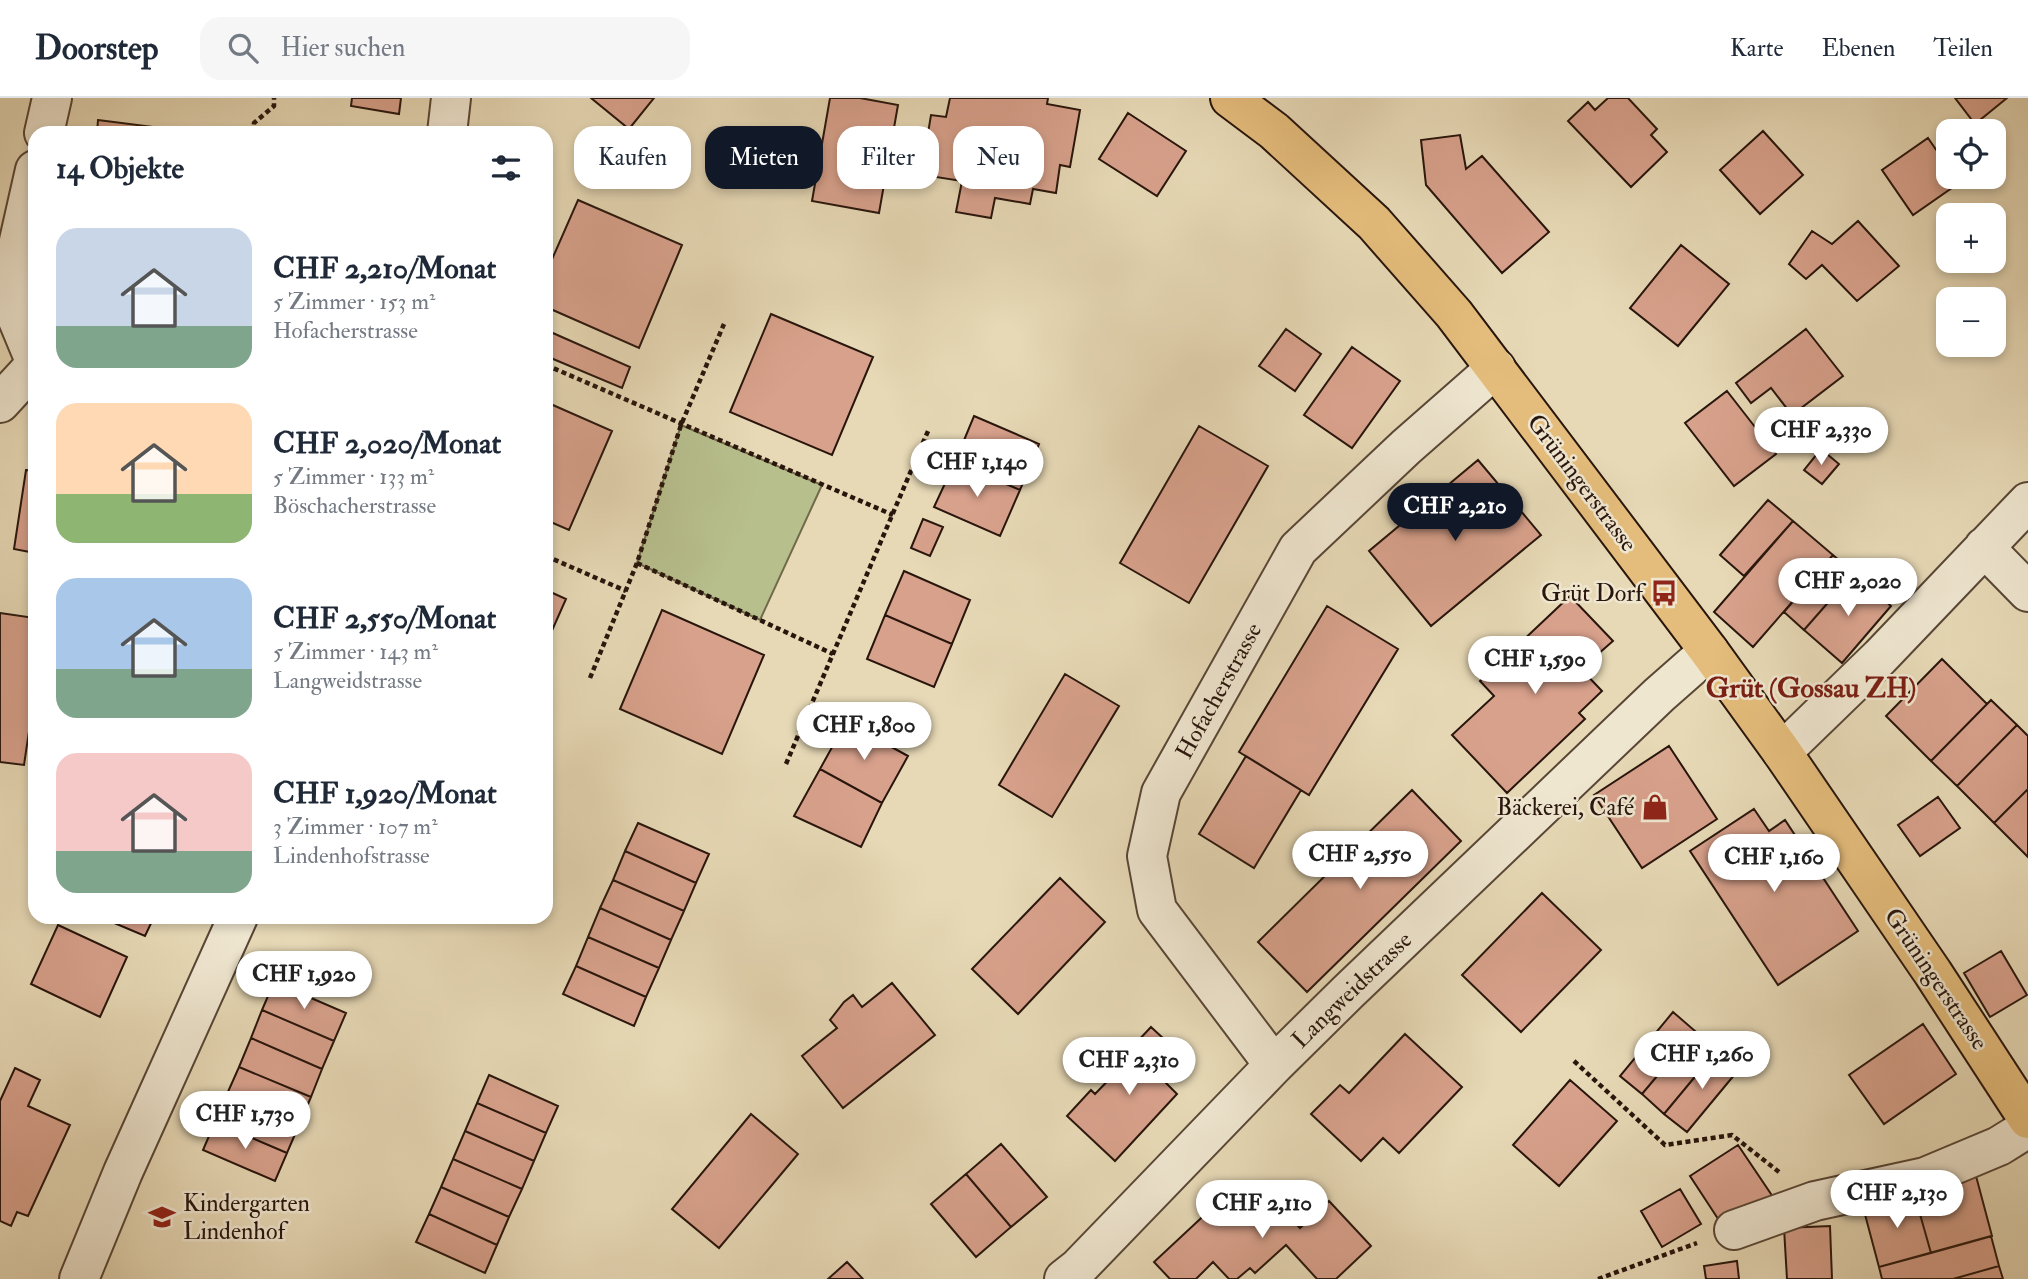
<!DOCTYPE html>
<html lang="de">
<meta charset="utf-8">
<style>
body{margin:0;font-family:"IM FELL Double Pica",serif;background:#f6f6f7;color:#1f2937;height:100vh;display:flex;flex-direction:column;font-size:26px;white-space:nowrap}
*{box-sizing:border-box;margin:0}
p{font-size:23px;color:#747a83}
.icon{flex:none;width:38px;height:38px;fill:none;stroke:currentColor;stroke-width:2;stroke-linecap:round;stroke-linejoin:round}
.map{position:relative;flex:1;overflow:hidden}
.sheet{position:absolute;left:28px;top:28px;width:525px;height:798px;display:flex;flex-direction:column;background:#fff;border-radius:21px;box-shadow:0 4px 10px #0003}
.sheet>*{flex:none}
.hud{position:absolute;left:574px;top:28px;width:665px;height:63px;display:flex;gap:14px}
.fabs{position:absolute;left:1936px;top:21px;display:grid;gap:14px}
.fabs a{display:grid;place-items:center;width:70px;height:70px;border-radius:14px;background:#fff;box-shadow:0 4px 10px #0003;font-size:35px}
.price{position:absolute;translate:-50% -60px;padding:0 16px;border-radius:24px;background:#fff;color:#222;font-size:23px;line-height:46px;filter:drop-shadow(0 2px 4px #0008)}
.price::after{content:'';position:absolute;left:50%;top:42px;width:21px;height:16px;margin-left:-10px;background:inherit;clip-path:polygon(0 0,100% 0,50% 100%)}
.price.active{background:#111827;color:#fff}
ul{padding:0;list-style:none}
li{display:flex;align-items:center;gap:21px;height:175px;padding:0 28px}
li span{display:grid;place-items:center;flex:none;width:196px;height:140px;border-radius:21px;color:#555}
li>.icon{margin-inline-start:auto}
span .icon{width:84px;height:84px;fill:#fffc;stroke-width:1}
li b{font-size:30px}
h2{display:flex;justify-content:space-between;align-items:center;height:84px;padding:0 28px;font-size:30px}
.chip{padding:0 24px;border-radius:21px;background:#fff;box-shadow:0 4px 10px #0003;font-size:24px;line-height:63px}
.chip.active{background:#111827;color:#fff}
header{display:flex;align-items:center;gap:42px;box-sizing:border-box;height:98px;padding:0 35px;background:#fff;border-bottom:2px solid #e0e1e3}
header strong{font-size:33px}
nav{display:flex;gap:38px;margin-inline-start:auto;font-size:24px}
.search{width:490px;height:63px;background:#f6f6f7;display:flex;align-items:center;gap:18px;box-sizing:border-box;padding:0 24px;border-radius:21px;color:#747a83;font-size:26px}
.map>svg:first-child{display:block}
.green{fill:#b7bf8d;stroke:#706a4c;stroke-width:2}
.building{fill:#d8a18c;stroke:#28150c;stroke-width:2}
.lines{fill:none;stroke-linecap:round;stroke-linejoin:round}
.minor-casing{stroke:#584636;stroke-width:42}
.major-casing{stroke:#28150c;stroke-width:42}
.path{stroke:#28150c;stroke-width:4.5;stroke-dasharray:5 3.5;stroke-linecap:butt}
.minor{stroke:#efe6d0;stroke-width:38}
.major{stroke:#e4bc7b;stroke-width:38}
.labels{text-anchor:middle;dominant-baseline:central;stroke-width:5;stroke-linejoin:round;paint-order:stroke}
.street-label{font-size:24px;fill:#28150c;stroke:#efe6d0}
.poi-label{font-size:24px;fill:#28150c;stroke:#efe6d0;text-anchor:end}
.quarter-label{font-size:28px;font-weight:bold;fill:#7a1f14;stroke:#efe6d0}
</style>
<header>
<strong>Doorstep</strong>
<div class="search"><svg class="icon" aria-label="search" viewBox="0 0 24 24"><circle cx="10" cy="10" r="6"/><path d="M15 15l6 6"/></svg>Hier suchen</div>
<nav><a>Karte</a><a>Ebenen</a><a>Teilen</a></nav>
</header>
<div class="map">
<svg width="2028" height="1181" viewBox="0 0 2028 1181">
<rect width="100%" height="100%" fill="#e7d9b6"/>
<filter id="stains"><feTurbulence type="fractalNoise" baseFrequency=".00286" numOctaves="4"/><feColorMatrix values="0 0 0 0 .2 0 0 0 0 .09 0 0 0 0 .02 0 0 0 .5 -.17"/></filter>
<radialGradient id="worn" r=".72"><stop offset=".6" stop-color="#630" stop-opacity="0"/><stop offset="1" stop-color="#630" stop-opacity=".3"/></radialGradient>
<!-- green -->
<path class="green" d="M681 327 822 387 760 522 637 465Z"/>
<!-- building -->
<path class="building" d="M352 0H401L399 16 351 8Z
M591 0H654L629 31Z
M830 0H860L898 7 879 115 812 103Z
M950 0H1048L1047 6 1080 12 1070 69 1060 67 1056 95 1033 91 1030 106 995 100 991 120 956 114 962 83 936 79 938 67 923 65 931 17 946 19Z
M1608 0H1628L1657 31 1651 37 1667 54 1631 89 1568 23 1588 4 1595 12Z
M1955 0H2007L1975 26Z
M1128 15 1186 53 1157 98 1099 61Z
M98 22 185 33 184 35H97Z
M1763 33 1803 77 1760 116 1720 72Z
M1460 37 1466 71 1482 58 1549 134 1502 175 1426 87 1421 42Z
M1928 40 1948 69V79H1955L1959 85 1913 117 1882 72Z
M578 102 682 147 639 250 546 209V175Z
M1858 123 1899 168 1857 203 1822 167 1806 181 1789 166 1812 133 1832 146Z
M1681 147 1729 186 1678 248 1630 210Z
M771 216 873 259 832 357 730 314Z
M1286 231 1321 256 1295 293 1259 268Z
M1806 231 1843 278 1792 317 1771 290 1751 305 1736 285Z
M546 232 630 269 622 290 546 258Z
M1352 249 1400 283 1352 350 1304 317Z
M1727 293 1776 356 1734 388 1685 325Z
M546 304 612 333 569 432 546 422Z
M974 318 1039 346 1020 392 955 364Z
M1199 328 1268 368 1189 505 1120 465Z
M1821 351 1839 366 1822 386 1804 372Z
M1478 362 1541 437 1431 528 1369 453Z
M955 364 1020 392 1000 438 934 409Z
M26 372 35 373V455L14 451Z
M1768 402 1793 423 1744 478 1720 457Z
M923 421 943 429 930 458 911 450Z
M1793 423 1833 457 1753 549 1714 514Z
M1833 457 1854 475 1804 532 1784 514Z
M904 473 970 502 952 546 885 517Z
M1854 475 1891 508 1842 565 1804 532Z
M546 492 566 501 546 546Z
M1570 498 1613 543 1581 571 1602 593 1579 615 1585 621 1507 695 1452 637 1494 598 1480 583Z
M1327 508 1398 551 1309 697 1239 654Z
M662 512 764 557 722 656 620 611Z
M0 515 35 520V613H32L24 667 0 664Z
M885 517 952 546 934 589 867 561Z
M1942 561 1987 606 1931 663 1886 618Z
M1065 576 1119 608 1052 719 999 687Z
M1991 602 2017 627 1957 688 1931 663Z
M846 624 908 658 882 705 820 671Z
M2017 627 2028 638V691L1994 725 1957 688Z
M1669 648 1717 721 1642 770 1594 697Z
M1246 658 1301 692 1254 770 1199 736Z
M820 671 882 705 861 749 794 718Z
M2028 691V759L1994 725Z
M1412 692 1461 743 1307 894 1258 844Z
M1938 699 1960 730 1920 758 1898 727Z
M1754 711 1769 733 1785 722 1858 833 1778 887 1690 753Z
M638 725 709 756 696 785 625 753Z
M625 753 696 785 684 813 613 782Z
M1060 780 1105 824 1018 916 972 871Z
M613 782 684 813 671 842 600 810Z
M1542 795 1601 852 1521 934 1462 877Z
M600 810 671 842 659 870 588 839Z
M100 819H154L145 838Z
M58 827 127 859 100 919 31 886Z
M588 839 659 870 646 899 576 868Z
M2001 853 2027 897 1990 919 1964 875Z
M576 868 646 899 634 928 563 896Z
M274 884 346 915 334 943 262 912Z
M892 885 935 937 843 1010 802 958 837 930 830 922 844 904 853 897 862 909Z
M262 912 334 943 322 971 251 940Z
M1673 914 1695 933 1642 996 1620 978Z
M1923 926 1956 976 1884 1026 1849 977Z
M1151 929 1179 955 1170 964 1174 968 1162 981 1177 996 1115 1063 1067 1018 1091 992 1095 996 1123 967 1119 963Z
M1695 933 1718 951 1664 1016 1642 996Z
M1405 936 1462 989 1399 1055 1383 1040 1361 1063 1311 1016 1340 987 1349 995Z
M251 940 322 971 311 999 239 969Z
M1718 951 1740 970 1687 1034 1664 1016Z
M239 969 311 999 299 1027 227 996Z
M15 970 40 982 28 1008 70 1027 28 1118 17 1114 11 1128 0 1123V1003Z
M489 977 558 1008 546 1035 477 1005Z
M1570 982 1617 1023 1559 1088 1513 1047Z
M227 996 299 1027 287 1055 215 1024Z
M477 1005 546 1035 534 1063 465 1033Z
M751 1016 798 1056 719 1150 672 1111Z
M215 1024 287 1055 275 1083 203 1052Z
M465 1033 534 1063 522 1091 453 1061Z
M1001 1046 1047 1099 1011 1129 966 1076Z
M1738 1047 1773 1099 1724 1130 1690 1078Z
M453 1061 522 1091 509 1119 441 1089Z
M966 1076 1011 1129 976 1159 931 1106Z
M1976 1078 1992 1138 1931 1155 1914 1095Z
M1244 1088 1261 1107 1270 1098 1300 1130 1329 1103 1371 1148 1336 1181H1317L1286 1147 1255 1175 1250 1170 1237 1181H1229L1213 1164 1196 1181H1170L1154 1164 1228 1095 1231 1099Z
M441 1089 509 1119 497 1147 429 1116Z
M1680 1091 1701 1126 1662 1149 1641 1113Z
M1914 1095 1931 1155 1879 1169 1863 1109Z
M429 1116 497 1147 485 1175 416 1144Z
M1830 1128 1832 1181H1787L1784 1130Z
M1991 1138 1999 1168 1953 1181H1882L1879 1169Z
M1737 1163 1739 1181H1706L1704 1168Z
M847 1164 863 1181H828Z
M1999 1168 2003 1181H1953Z"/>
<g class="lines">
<!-- minor casing -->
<g class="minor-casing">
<path id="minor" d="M44 35 52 0
M447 35 451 0
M35 72 9 187 13 210 35 263
M0 305 35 267
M1984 449 2028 494
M1782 654 1880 559 2028 404
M1274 967 1157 812 1147 758 1161 695 1298 451 1406 349 1496 270
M1734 1132 1815 1103 1925 1079 1999 1048 2028 1030
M79 1181 123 1074 238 819
M1064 1181 1078 1170 1274 967 1348 894 1659 597 1709 553"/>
</g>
<!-- major casing -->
<g class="major-casing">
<path id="major" d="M1230 0 1274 33 1374 125 1454 216 1709 553 1782 654 1933 875 2028 1021"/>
</g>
<!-- path -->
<path class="path" d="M253 35 254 25 274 8V0
M546 267 893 417
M546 458 626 493
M637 465 833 556
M590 580 637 465 681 327 724 226
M786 666 928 333
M1574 963 1665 1047 1732 1037 1779 1074
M1598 1181 1697 1145"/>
<!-- minor -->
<use href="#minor" class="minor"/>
<!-- major -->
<use href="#major" class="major"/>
</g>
<!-- icons -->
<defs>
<g id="bus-bare" transform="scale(2.1)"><path d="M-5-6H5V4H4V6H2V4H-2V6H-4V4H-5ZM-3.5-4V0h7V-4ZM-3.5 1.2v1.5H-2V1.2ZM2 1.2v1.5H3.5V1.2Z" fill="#8f2418" stroke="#efe6d0" stroke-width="2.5" paint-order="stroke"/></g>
<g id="shop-bare" transform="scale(2.1)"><path d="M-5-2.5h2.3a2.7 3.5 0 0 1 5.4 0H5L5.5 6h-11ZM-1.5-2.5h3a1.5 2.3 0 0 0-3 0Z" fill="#8f2418" stroke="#efe6d0" stroke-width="2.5" paint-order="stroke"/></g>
<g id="school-bare" transform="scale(2.1)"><path d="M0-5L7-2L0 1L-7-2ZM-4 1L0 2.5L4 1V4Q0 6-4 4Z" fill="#8f2418" stroke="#efe6d0" stroke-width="2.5" paint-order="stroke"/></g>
</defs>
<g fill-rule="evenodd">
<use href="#bus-bare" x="1664" y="495"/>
<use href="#shop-bare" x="1655" y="709"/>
<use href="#school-bare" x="162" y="1119"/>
</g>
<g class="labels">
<!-- street labels -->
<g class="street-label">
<text transform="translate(1582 385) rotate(53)">Grüningerstrasse</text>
<text transform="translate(1219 593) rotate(-61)">Hofacherstrasse</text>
<text transform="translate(1936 881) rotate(56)">Grüningerstrasse</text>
<text transform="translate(1352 892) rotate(-44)">Langweidstrasse</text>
</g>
<!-- poi labels -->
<g class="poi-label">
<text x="1643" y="495">Grüt Dorf</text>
<text x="1634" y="709">Bäckerei, Café</text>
<text x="183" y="1105" text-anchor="start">Kindergarten<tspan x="183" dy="28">Lindenhof</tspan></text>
</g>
<!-- quarter labels -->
<g class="quarter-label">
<text x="1811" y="590">Grüt (Gossau ZH)</text>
</g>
</g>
<rect width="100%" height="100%" filter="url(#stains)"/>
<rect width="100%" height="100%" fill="url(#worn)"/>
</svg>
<div class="fabs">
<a><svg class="icon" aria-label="locate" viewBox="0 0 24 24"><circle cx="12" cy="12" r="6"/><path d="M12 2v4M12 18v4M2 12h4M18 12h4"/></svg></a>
<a>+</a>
<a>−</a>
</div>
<b class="price" style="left:1821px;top:369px">CHF 2,330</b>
<b class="price" style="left:977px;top:401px">CHF 1,140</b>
<b class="price active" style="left:1455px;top:445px">CHF 2,210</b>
<b class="price" style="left:1848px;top:520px">CHF 2,020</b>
<b class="price" style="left:1535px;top:598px">CHF 1,590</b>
<b class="price" style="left:864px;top:664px">CHF 1,800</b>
<b class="price" style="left:1360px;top:793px">CHF 2,550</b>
<b class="price" style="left:1774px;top:796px">CHF 1,160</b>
<b class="price" style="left:304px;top:913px">CHF 1,920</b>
<b class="price" style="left:1702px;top:993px">CHF 1,260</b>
<b class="price" style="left:1129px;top:999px">CHF 2,310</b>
<b class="price" style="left:245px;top:1053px">CHF 1,730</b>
<b class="price" style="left:1897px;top:1132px">CHF 2,130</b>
<b class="price" style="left:1262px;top:1142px">CHF 2,110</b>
<div class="hud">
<a class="chip">Kaufen</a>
<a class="chip active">Mieten</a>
<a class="chip">Filter</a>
<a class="chip">Neu</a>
</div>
<section class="sheet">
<h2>14 Objekte<svg class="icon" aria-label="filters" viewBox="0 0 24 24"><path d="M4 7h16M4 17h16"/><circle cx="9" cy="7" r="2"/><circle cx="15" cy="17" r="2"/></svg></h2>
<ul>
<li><span style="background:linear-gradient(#c9d6e8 70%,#7fa58c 0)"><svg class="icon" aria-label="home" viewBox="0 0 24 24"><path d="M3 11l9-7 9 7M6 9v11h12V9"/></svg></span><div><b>CHF 2,210/Monat</b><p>5 Zimmer · 153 m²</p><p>Hofacherstrasse</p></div></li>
<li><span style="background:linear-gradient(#ffd9b3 65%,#8fb573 0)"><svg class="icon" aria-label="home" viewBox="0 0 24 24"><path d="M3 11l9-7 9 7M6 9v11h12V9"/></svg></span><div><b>CHF 2,020/Monat</b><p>5 Zimmer · 133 m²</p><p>Böschacherstrasse</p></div></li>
<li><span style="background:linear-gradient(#a9c7e8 65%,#7fa58c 0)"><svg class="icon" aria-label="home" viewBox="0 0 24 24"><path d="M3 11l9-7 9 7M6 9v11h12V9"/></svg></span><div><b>CHF 2,550/Monat</b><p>5 Zimmer · 143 m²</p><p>Langweidstrasse</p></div></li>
<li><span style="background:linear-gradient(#f6c9c9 70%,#7fa58c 0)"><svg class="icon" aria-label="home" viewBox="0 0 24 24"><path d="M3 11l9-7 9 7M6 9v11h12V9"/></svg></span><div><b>CHF 1,920/Monat</b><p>3 Zimmer · 107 m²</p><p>Lindenhofstrasse</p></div></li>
</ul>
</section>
</div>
